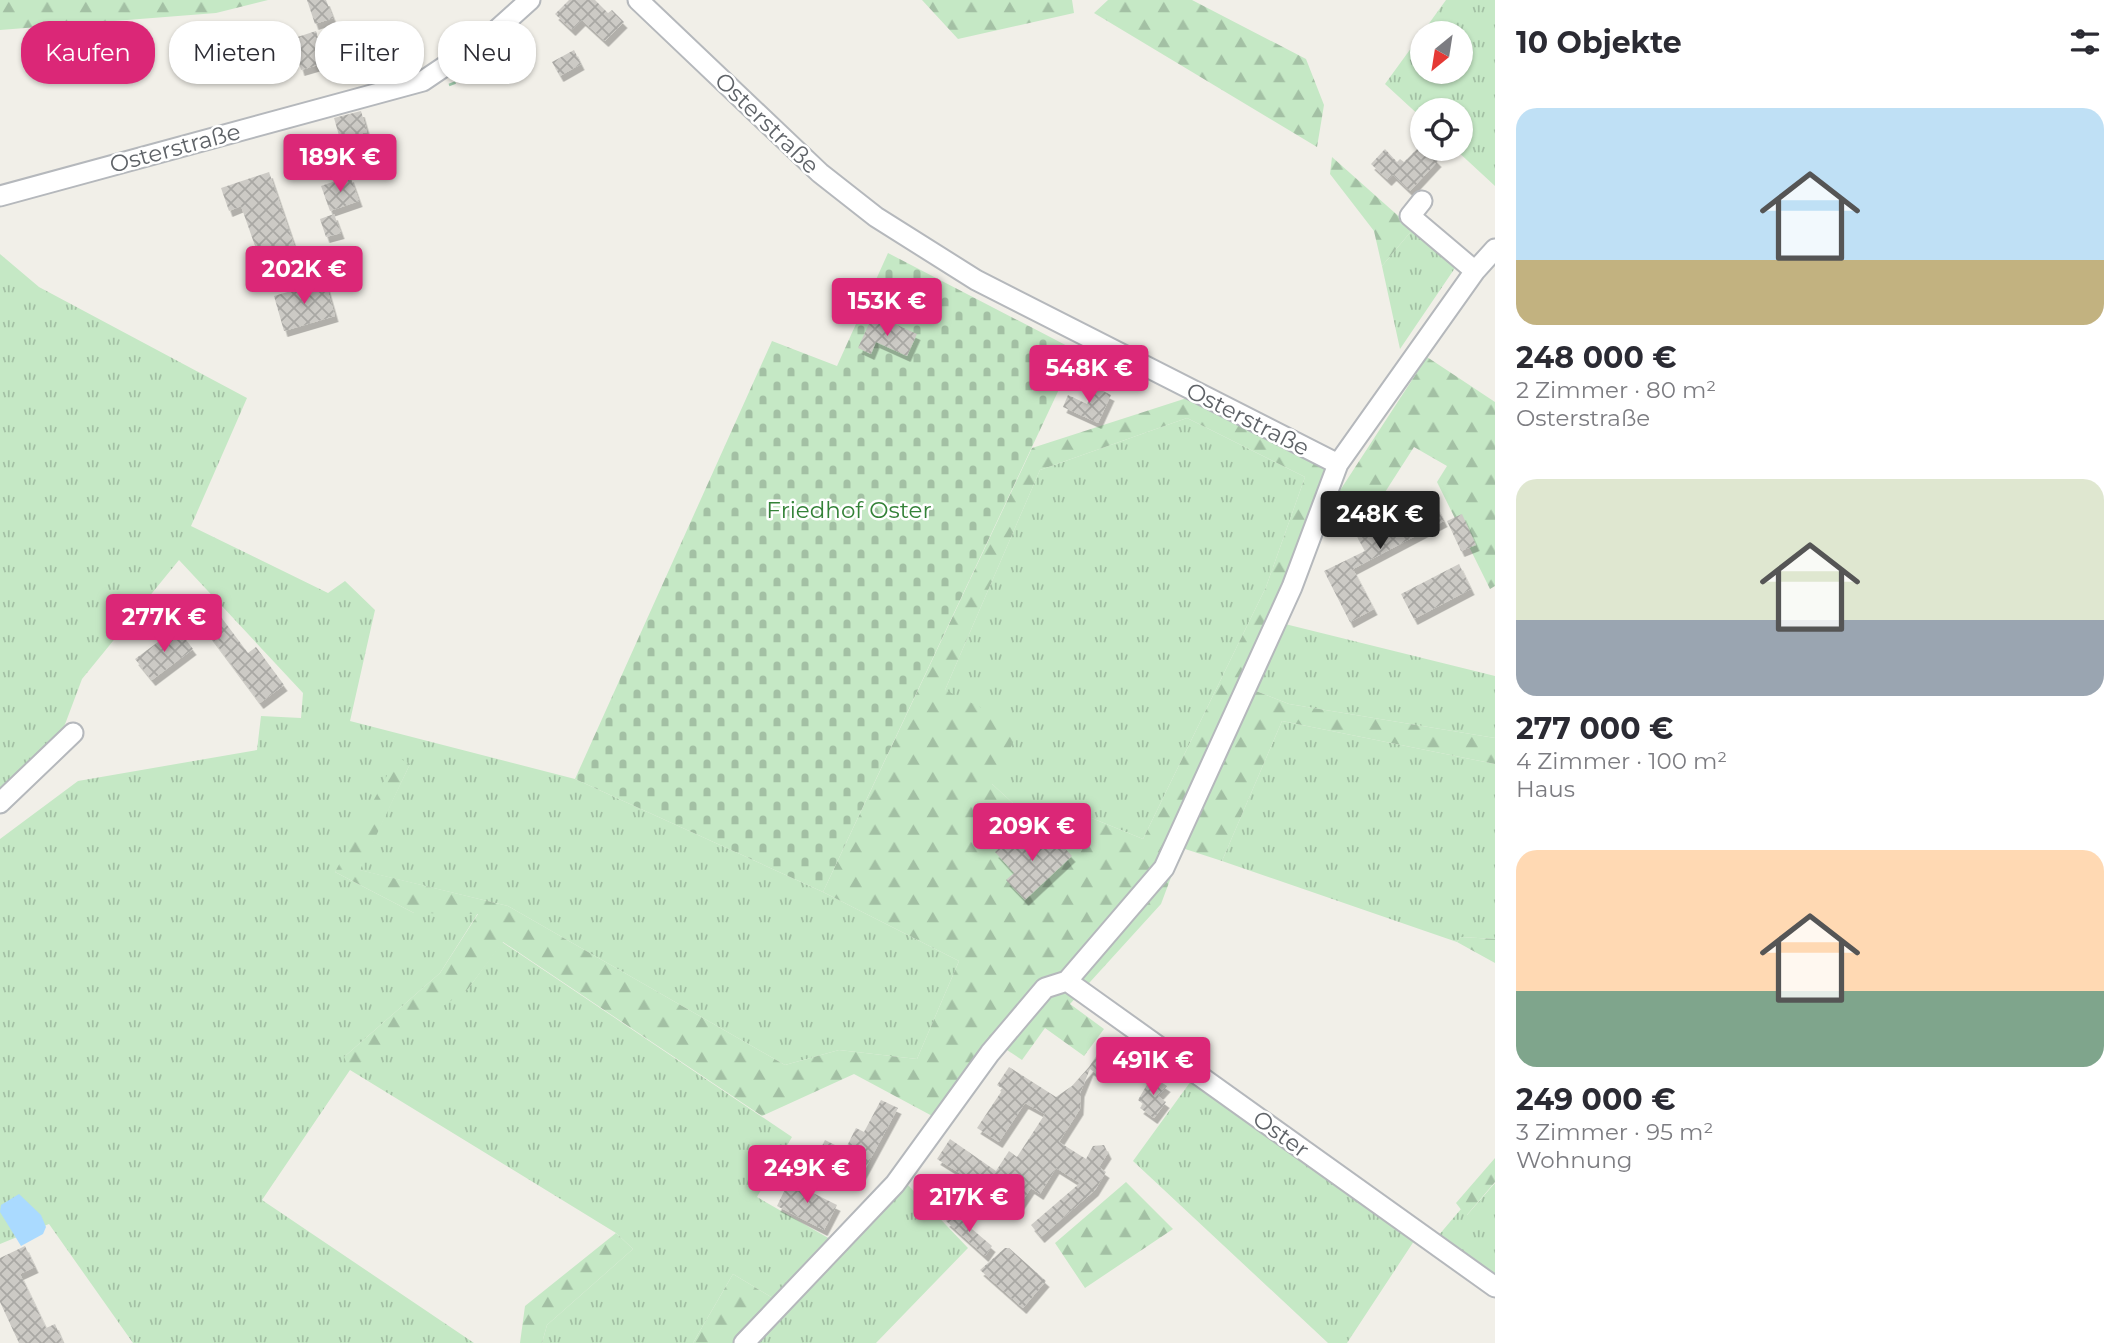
<!DOCTYPE html>
<html lang="de">
<meta charset="utf-8">
<style>
body{margin:0;font-family:Montserrat,sans-serif;background:#f2f2f3;color:#2b2b33;height:100vh;display:flex;flex-direction:column;font-size:26px;white-space:nowrap}
*{box-sizing:border-box;margin:0}
p{font-size:23px;color:#7c7c81}
.icon{flex:none;width:38px;height:38px;fill:none;stroke:currentColor;stroke-width:2;stroke-linecap:round;stroke-linejoin:round}
.map{position:relative;flex:1;overflow:hidden}
.sheet{display:flex;flex-direction:column;background:#fff;width:630px}
.sheet>*{flex:none}
.banner{position:absolute;left:21px;top:21px;width:665px;height:63px;display:flex;gap:14px}
.needle{width:46px;rotate:210deg}
.controls{position:absolute;left:1410px;top:21px;display:grid;gap:14px}
.controls a{display:grid;place-items:center;width:63px;height:63px;border-radius:50%;background:#fff;box-shadow:0 2px 5px #0004;font-size:35px}
.price{position:absolute;translate:-50% -60px;padding:0 16px;border-radius:7px;background:#db2777;color:#fff;font-size:23px;line-height:46px;filter:drop-shadow(0 2px 4px #0008)}
.price::after{content:'';position:absolute;left:50%;top:42px;width:21px;height:16px;margin-left:-10px;background:inherit;clip-path:polygon(0 0,100% 0,50% 100%)}
.price.active{background:#222;color:#fff}
ul{padding:0;list-style:none}
li{display:grid;align-content:center;gap:14px;height:371px;padding:0 21px}
li span{display:grid;place-items:center;height:217px;border-radius:21px;color:#555}
li>.icon{margin-inline-start:auto}
span .icon{width:126px;height:126px;fill:#fffc;stroke-width:1}
li b{font-size:30px}
h2{display:flex;justify-content:space-between;align-items:center;height:84px;padding:0 21px;font-size:30px}
.tag{padding:0 24px;border-radius:28px;background:#fff;box-shadow:0 2px 5px #0004;font-size:24px;line-height:63px}
.tag.active{background:#db2777;color:#fff}
main{display:flex;flex:1;min-height:0}
.map>svg:first-child{display:block}
.grass{fill:url(#grass-tufts);fill-rule:evenodd}
.forest{fill:url(#forest-firs);fill-rule:evenodd}
.cemetery{fill:url(#cemetery-stones)}
.water{fill:#aadaff}
.building{fill:url(#building-cross-hatch);filter:url(#shadow)}
.lines{fill:none;stroke-linecap:round;stroke-linejoin:round}
.minor-casing{stroke:#b5b8bc;stroke-width:23}
.path{stroke:#9cc7a9;stroke-width:2.5;stroke-dasharray:7 3.5;stroke-linecap:butt}
.minor{stroke:#fff;stroke-width:19}
.labels{text-anchor:middle;dominant-baseline:central;stroke-width:5;stroke-linejoin:round;paint-order:stroke}
.street-label{font-size:23px;fill:#5f6368;stroke:#fff}
.park-label{font-size:23px;fill:#348238;stroke:#fff}
</style>
<main>
<div class="map">
<svg width="1495" height="1343" viewBox="0 0 1495 1343">
<defs>
<pattern id="grass-tufts" width="24" height="20" patternUnits="userSpaceOnUse" patternTransform="scale(1.75)"><rect width="24" height="20" fill="#c5e8c5"/><path d="M3 7l-1-3M5 7V3M7 7l1-3M15 17l-1-3M17 17v-4M19 17l1-3" fill="none" stroke="#a3c0a4"/></pattern>
<pattern id="forest-firs" width="22" height="20" patternUnits="userSpaceOnUse" patternTransform="scale(1.75)"><rect width="22" height="20" fill="#c5e8c5"/><path d="M5 1l3.5 6h-7zM16 11l3.5 6h-7z" fill="#a3c0a4"/></pattern>
<pattern id="cemetery-stones" width="16" height="16" patternUnits="userSpaceOnUse" patternTransform="scale(1.75)"><rect width="16" height="16" fill="#c5e8c5"/><path d="M2 7V4a2 2 0 0 1 4 0v3zM10 15v-3a2 2 0 0 1 4 0v3z" fill="#a3c0a4"/></pattern>
<pattern id="building-cross-hatch" width="8" height="8" patternUnits="userSpaceOnUse" patternTransform="scale(1.75)"><rect width="8" height="8" fill="#cccac5"/><path d="M0 0l8 8M0 8l8-8" fill="none" stroke="#a9a8a4"/></pattern>
<filter id="shadow"><feDropShadow dx="3.5" dy="6" stdDeviation="0" flood-color="#0004"/></filter>
</defs>
<rect width="100%" height="100%" fill="#f1efe8"/>
<!-- grass -->
<path class="grass" d="M1446 0H1495V186L1455 149H1461V110H1423V119L1385 84ZM1423 33H1461V72H1423Z
M1413 229 1457 265 1400 349 1382 266Z
M0 254 39 287 247 398 191 526 328 593 345 581 375 610 350 721 575 779 823 892 959 961 917 1059 839 1050 785 1065 508 906 359 870 410 764 335 872 414 913H478L440 973 344 1057 468 989 502 942 792 1137 757 1197 830 1239 776 1300 733 1274 693 1343H542L547 1325 633 1249 616 1233 350 1070 262 1200 474 1343H133L49 1224 0 1244V839L78 781 257 750 261 716 301 718 303 693 179 560 82 679 61 735 0 794Z
M1187 418 1305 477 1266 587 1143 839 1067 808 1040 828 992 784 945 690 1040 470Z
M1285 624 1495 676V738L1289 704 1256 691Z
M1282 721 1495 764V939L1461 937 1457 942 1222 861Z
M1191 1081 1416 1238 1347 1343H1328L1133 1161Z
M906 1183 968 1248 876 1343H754Z
M1495 1183V1276L1438 1236 1461 1209 1467 1215Z"/>
<!-- forest -->
<path class="forest" d="M0 0H268L216 13 0 30Z
M922 0H1072L1074 13 958 39Z
M1108 0H1192L1306 59 1324 105 1317 147 1094 13Z
M1332 157 1413 229 1382 266 1374 231 1330 174Z
M1427 357 1495 402V586L1490 589 1437 482 1447 466 1414 447 1371 514 1337 495Z
M1190 397 1330 468 1183 847 1256 691 1289 704 1495 738V764L1282 721 1222 861 1182 848 1161 904 1070 1004 1104 1029 1084 1056 1045 1028 1022 1060 992 1040 936 1118 854 1074 762 1116 503 942 468 989 350 1070 344 1057 440 973 478 914 414 913 335 872 397 757 410 764 360 870 508 906 785 1065 839 1050 917 1059 959 961 823 892 1032 448ZM1187 418 1305 477 1266 587 1143 839 1067 808 1040 828 992 784 1021 727 945 690 1040 470Z
M1461 937 1495 939V963L1457 942Z
M1495 1158V1182L1466 1216 1456 1203Z
M1126 1182 1173 1229 1085 1288 1055 1243Z
M616 1233 633 1249 547 1325 542 1343H520L525 1306Z
M733 1274 776 1300 738 1343H693Z"/>
<!-- cemetery -->
<path class="cemetery" d="M888 253 1077 351 823 892 575 779 772 341 837 366Z"/>
<!-- water -->
<path class="water" d="M19 1194 41 1215 46 1227 43 1234 21 1246 0 1212 1 1205Z"/>
<!-- building -->
<path class="building" d="M307 0H326L333 18 315 24Z
M569 0H595L608 13 612 10 624 22 605 41 582 20 572 30 555 14Z
M316 31 325 63 301 70 297 56 287 59 282 42Z
M574 50 581 64 560 76 552 62Z
M361 111 367 132 340 139 334 118Z
M1421 145 1423 149H1438L1432 155 1438 161 1410 191 1393 175 1388 180 1371 164 1385 149 1397 162 1400 159 1404 162Z
M269 172 295 248 260 260 241 206 229 211 221 188Z
M350 176 359 201 330 211 321 186Z
M334 214 341 233 326 237 320 219Z
M325 281 335 316 284 331 274 296Z
M871 319 892 329 895 324 917 334 907 356 876 342 871 354 858 348Z
M1095 387 1111 395 1098 423 1063 407 1068 395 1087 404Z
M1430 494 1444 521 1353 569 1374 609 1350 622 1324 571 1365 551 1355 533Z
M1462 514 1476 545 1461 551 1447 521Z
M1459 564 1471 589 1414 619 1401 594Z
M221 617 248 653 256 647 284 685 260 703 205 629Z
M177 628 193 649 152 680 135 659Z
M1016 833 1035 853 1054 836 1072 856 1025 900 1006 880 1014 873 995 852Z
M1107 1040 1119 1048 1101 1077 1090 1069 1081 1091 1080 1109 1059 1142 1086 1159 1093 1146 1104 1145 1108 1153 1099 1167 1106 1172 1095 1190 1041 1237 1031 1225 1080 1183 1056 1168 1040 1194 1031 1188 1017 1209 937 1159 950 1139 996 1171 1009 1151 1017 1157 1045 1114 1025 1103 999 1142 977 1128 1003 1089 997 1085 1009 1067 1056 1097 1072 1086 1089 1067Z
M1152 1076 1167 1086 1158 1096 1166 1102 1154 1118 1140 1108 1143 1104 1138 1100Z
M881 1100 898 1108 858 1182 815 1160 825 1140 845 1150 856 1128 864 1132Z
M789 1181 837 1205 824 1230 777 1206Z
M953 1213 992 1246 985 1256 946 1221Z
M25 1246 35 1267 20 1274 46 1328 55 1324 63 1343H19L0 1302V1258Z
M1005 1248H1009L1046 1281 1023 1308 980 1270Z"/>
<g class="lines">
<!-- minor casing -->
<g class="minor-casing">
<path id="minor" d="M638 0 820 173 876 217 976 280 1338 464
M0 196 423 81 491 35 530 0
M1422 201 1410 216 1475 271
M0 803 73 733
M1067 981 1495 1287
M744 1343 895 1184 990 1053 1045 988 1067 981 1164 868 1292 587 1338 464 1475 271 1495 249"/>
</g>
<!-- path -->
<path class="path" d="M449 85 473 76 477 67"/>
<!-- minor -->
<use href="#minor" class="minor"/>
</g>
<g class="labels">
<!-- street labels -->
<g class="street-label">
<text transform="translate(767 123) rotate(44)">Osterstraße</text>
<text transform="translate(175 148) rotate(-15)">Osterstraße</text>
<text transform="translate(1248 419) rotate(27)">Osterstraße</text>
<text transform="translate(1281 1134) rotate(36)">Oster</text>
</g>
<!-- park labels -->
<g class="park-label">
<text x="849" y="510">Friedhof Oster</text>
</g>
</g>
</svg>
<div class="controls">
<a><svg class="needle" viewBox="-14 -14 28 28"><path d="M0-13l5 13h-10z" fill="#e53935"/><path d="M0 13l5-13h-10z" fill="#7c7c81"/></svg></a>
<a><svg class="icon" aria-label="locate" viewBox="0 0 24 24"><circle cx="12" cy="12" r="6"/><path d="M12 2v4M12 18v4M2 12h4M18 12h4"/></svg></a>
</div>
<b class="price" style="left:340px;top:194px">189K €</b>
<b class="price" style="left:304px;top:306px">202K €</b>
<b class="price" style="left:887px;top:338px">153K €</b>
<b class="price" style="left:1089px;top:405px">548K €</b>
<b class="price active" style="left:1380px;top:551px">248K €</b>
<b class="price" style="left:164px;top:654px">277K €</b>
<b class="price" style="left:1032px;top:863px">209K €</b>
<b class="price" style="left:1153px;top:1097px">491K €</b>
<b class="price" style="left:807px;top:1205px">249K €</b>
<b class="price" style="left:969px;top:1234px">217K €</b>
<div class="banner">
<a class="tag active">Kaufen</a>
<a class="tag">Mieten</a>
<a class="tag">Filter</a>
<a class="tag">Neu</a>
</div>
</div>
<section class="sheet">
<h2>10 Objekte<svg class="icon" aria-label="filters" viewBox="0 0 24 24"><path d="M4 7h16M4 17h16"/><circle cx="9" cy="7" r="2"/><circle cx="15" cy="17" r="2"/></svg></h2>
<ul>
<li><span style="background:linear-gradient(#bfe0f5 70%,#c2b280 0)"><svg class="icon" aria-label="home" viewBox="0 0 24 24"><path d="M3 11l9-7 9 7M6 9v11h12V9"/></svg></span><div><b>248 000 €</b><p>2 Zimmer · 80 m²</p><p>Osterstraße</p></div></li>
<li><span style="background:linear-gradient(#dfe7d0 65%,#9aa5b1 0)"><svg class="icon" aria-label="home" viewBox="0 0 24 24"><path d="M3 11l9-7 9 7M6 9v11h12V9"/></svg></span><div><b>277 000 €</b><p>4 Zimmer · 100 m²</p><p>Haus</p></div></li>
<li><span style="background:linear-gradient(#ffd9b3 65%,#7fa58c 0)"><svg class="icon" aria-label="home" viewBox="0 0 24 24"><path d="M3 11l9-7 9 7M6 9v11h12V9"/></svg></span><div><b>249 000 €</b><p>3 Zimmer · 95 m²</p><p>Wohnung</p></div></li>
</ul>
</section>
</main>
